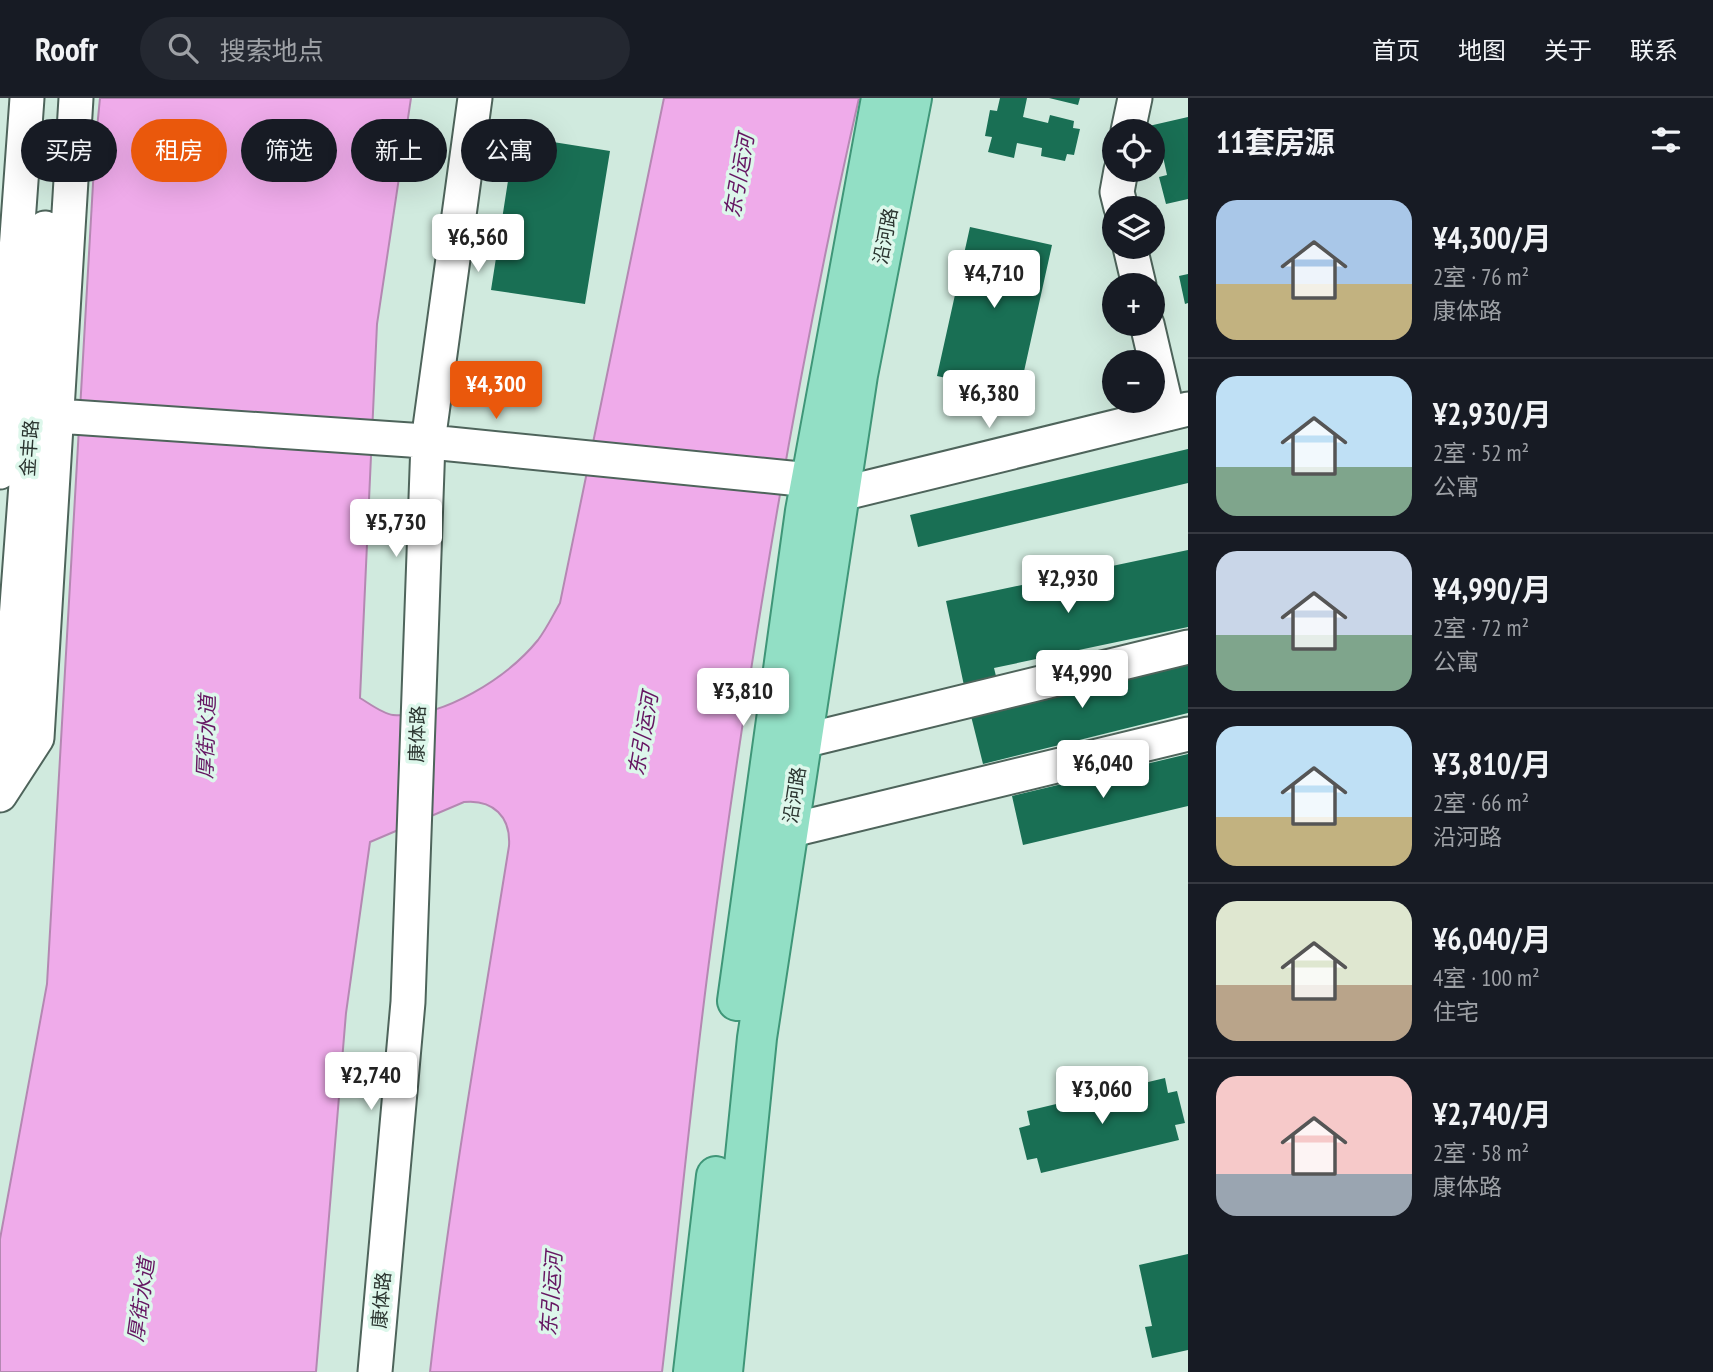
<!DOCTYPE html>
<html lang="zh">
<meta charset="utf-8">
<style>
body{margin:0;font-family:"PT Sans Narrow","Noto Sans SC",sans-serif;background:#242831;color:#f1f3f6;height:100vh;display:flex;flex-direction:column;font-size:26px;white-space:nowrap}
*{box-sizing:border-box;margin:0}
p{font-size:23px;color:#9ea1a6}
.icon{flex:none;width:38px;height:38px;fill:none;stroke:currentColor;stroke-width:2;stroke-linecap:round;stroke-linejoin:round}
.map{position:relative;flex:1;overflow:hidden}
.side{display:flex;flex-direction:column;background:#171b24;width:525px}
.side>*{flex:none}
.guide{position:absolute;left:21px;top:21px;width:665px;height:63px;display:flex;gap:14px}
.controls{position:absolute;left:1102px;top:21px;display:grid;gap:14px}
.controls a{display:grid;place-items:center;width:63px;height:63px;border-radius:50%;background:#171b24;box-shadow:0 7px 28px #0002;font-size:35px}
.price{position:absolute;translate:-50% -60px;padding:0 16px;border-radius:7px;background:#fff;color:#222;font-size:23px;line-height:46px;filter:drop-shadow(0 2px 4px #0008)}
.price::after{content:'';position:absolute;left:50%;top:42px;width:21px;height:16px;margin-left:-10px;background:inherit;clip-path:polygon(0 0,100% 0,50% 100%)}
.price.on{background:#ea580c;color:#fff}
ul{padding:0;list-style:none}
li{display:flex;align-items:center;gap:21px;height:175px;padding:0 28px}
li+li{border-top:2px solid #363941}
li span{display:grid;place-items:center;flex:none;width:196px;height:140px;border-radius:21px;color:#555}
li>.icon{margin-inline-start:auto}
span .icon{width:84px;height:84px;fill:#fffc;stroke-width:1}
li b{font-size:30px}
h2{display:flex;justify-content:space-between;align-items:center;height:84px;padding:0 28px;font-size:30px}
.pill{padding:0 24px;border-radius:32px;background:#171b24;box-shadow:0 7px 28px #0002;font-size:24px;line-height:63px}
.pill.on{background:#ea580c;color:#fff}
header{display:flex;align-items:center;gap:42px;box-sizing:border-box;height:98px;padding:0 35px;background:#171b24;border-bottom:2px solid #363941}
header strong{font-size:33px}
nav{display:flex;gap:38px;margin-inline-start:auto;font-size:24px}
.search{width:490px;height:63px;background:#242831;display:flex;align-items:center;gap:18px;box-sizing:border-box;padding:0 24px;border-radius:38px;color:#9ea1a6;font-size:26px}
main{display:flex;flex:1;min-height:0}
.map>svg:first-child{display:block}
.water{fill:#efabea;stroke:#b488b2;stroke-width:2}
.building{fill:#196f54}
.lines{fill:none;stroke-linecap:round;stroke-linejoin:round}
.minor-casing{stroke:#4e645b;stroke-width:37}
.major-casing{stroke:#3f9678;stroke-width:42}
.minor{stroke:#fff;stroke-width:33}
.major{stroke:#92dfc5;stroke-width:38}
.labels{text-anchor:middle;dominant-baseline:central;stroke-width:7;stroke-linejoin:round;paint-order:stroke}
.street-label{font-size:19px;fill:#2b3530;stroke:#ddf7eb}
.water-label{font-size:21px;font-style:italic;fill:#651662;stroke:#ddf7eb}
</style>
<header>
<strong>Roofr</strong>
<div class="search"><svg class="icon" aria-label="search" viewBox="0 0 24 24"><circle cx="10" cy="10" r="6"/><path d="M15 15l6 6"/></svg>搜索地点</div>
<nav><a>首页</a><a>地图</a><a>关于</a><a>联系</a></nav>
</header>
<main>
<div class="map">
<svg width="1188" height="1274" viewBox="0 0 1188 1274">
<rect width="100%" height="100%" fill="#d0eade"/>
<!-- water -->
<path class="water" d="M100 0H411L377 226 360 600C370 606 383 616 393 617 443 621 508 579 538 542 547 530 553 517 560 505L664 0H859C795 280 749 564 711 849 692 990 679 1132 662 1274H430C450 1098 481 923 509 748 511 719 493 701 464 704L370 744 346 915 316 1274H0V1141L47 886 95 51Z"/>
<!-- building -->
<path class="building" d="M1000 0H1027L1023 19 1048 25 1050 17 1074 23 1073 30 1080 31 1074 57 1067 56 1065 63 1041 58 1042 50 1017 45 1014 60 988 54 992 39 985 38 990 12 997 13Z
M1049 0H1080L1078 7Z
M1188 19V101L1166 106 1159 79 1167 77 1162 54 1153 56V33H1141L1140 30Z
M515 38 610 53 585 206 491 192Z
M970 129 1052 147 1019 296 937 278Z
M1188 176V205L1185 206 1179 178Z
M1188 351V385L918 449 910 417Z
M1188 452V529L994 570 999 590 966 597 946 503Z
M1188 557V615L983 666 969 610Z
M1188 656V708L1023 747 1012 698Z
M1165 980 1168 995 1177 993 1185 1025 1175 1027 1179 1042 1041 1075 1037 1060 1027 1062 1019 1030 1030 1027 1027 1013Z
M1188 1156V1252L1152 1260 1145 1229 1152 1228 1139 1167Z"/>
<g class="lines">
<!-- minor casing -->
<g class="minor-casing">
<path id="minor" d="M1128 33 1135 0
M1121 110 1117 94 1121 72
M1130 149 1139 187
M1147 226 1168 316
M57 318 410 342 810 382 841 396 1188 311
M0 374 27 0
M803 643 1188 549
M1 690 12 575 45 130
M0 697 37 640 76 0
M788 733 1188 636
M375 1274 408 904 428 344 475 0"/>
</g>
<!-- major casing -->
<g class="major-casing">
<path id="major" d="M737 903 805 413 881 0
M693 1274 716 1078
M723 1274 757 940 858 277 912 0"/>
</g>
<!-- minor -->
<use href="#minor" class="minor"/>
<!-- major -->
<use href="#major" class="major"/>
</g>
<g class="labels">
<!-- street labels -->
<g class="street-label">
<text transform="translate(885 138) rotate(-79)">沿河路</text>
<text transform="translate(29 350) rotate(-86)">金丰路</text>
<text transform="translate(417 636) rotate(-88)">康体路</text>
<text transform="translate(794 697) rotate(-81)">沿河路</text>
<text transform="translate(381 1202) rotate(-85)">康体路</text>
</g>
<!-- water labels -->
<g class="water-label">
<text transform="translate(739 78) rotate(-80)">东引运河</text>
<text transform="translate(643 636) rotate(-80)">东引运河</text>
<text transform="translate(206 639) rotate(-88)">厚街水道</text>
<text transform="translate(551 1196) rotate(-86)">东引运河</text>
<text transform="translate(141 1202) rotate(-82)">厚街水道</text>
</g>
</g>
</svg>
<div class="controls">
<a><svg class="icon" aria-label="locate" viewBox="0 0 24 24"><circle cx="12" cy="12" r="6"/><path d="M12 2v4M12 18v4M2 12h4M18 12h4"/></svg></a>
<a><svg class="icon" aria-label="layers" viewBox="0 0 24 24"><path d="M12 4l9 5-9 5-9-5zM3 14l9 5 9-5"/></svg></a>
<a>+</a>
<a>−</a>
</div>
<b class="price" style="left:478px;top:176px">¥6,560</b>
<b class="price" style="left:994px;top:212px">¥4,710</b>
<b class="price on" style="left:496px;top:323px">¥4,300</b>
<b class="price" style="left:989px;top:332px">¥6,380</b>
<b class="price" style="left:396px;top:461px">¥5,730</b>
<b class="price" style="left:1068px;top:517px">¥2,930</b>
<b class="price" style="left:1082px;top:612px">¥4,990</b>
<b class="price" style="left:743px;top:630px">¥3,810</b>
<b class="price" style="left:1103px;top:702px">¥6,040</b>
<b class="price" style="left:371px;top:1014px">¥2,740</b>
<b class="price" style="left:1102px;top:1028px">¥3,060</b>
<div class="guide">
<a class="pill">买房</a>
<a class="pill on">租房</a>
<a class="pill">筛选</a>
<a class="pill">新上</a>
<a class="pill">公寓</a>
</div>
</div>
<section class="side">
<h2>11套房源<svg class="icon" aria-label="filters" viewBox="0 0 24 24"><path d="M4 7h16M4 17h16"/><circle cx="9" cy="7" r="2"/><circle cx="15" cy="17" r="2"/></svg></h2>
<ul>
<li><span style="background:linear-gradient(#a9c7e8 60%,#c2b280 0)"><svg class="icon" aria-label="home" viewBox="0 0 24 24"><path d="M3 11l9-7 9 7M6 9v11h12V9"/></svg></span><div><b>¥4,300/月</b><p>2室 · 76 m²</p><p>康体路</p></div></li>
<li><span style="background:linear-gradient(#bfe0f5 65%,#7fa58c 0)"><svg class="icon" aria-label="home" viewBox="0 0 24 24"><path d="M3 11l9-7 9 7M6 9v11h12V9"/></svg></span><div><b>¥2,930/月</b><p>2室 · 52 m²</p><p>公寓</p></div></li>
<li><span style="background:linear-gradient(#c9d6e8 60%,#7fa58c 0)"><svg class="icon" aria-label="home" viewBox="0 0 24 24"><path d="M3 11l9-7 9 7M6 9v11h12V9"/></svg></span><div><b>¥4,990/月</b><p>2室 · 72 m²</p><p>公寓</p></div></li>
<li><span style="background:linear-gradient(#bfe0f5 65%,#c2b280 0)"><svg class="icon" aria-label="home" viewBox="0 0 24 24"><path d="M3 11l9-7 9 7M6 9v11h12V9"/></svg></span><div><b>¥3,810/月</b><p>2室 · 66 m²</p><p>沿河路</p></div></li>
<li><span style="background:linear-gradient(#dfe7d0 60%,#b9a48a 0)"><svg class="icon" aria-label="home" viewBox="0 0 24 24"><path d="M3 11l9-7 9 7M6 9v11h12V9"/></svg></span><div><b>¥6,040/月</b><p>4室 · 100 m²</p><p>住宅</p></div></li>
<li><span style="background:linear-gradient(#f6c9c9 70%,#9aa5b1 0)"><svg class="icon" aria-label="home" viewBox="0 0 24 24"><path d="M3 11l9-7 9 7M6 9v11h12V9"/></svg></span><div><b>¥2,740/月</b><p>2室 · 58 m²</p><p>康体路</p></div></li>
</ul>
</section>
</main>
